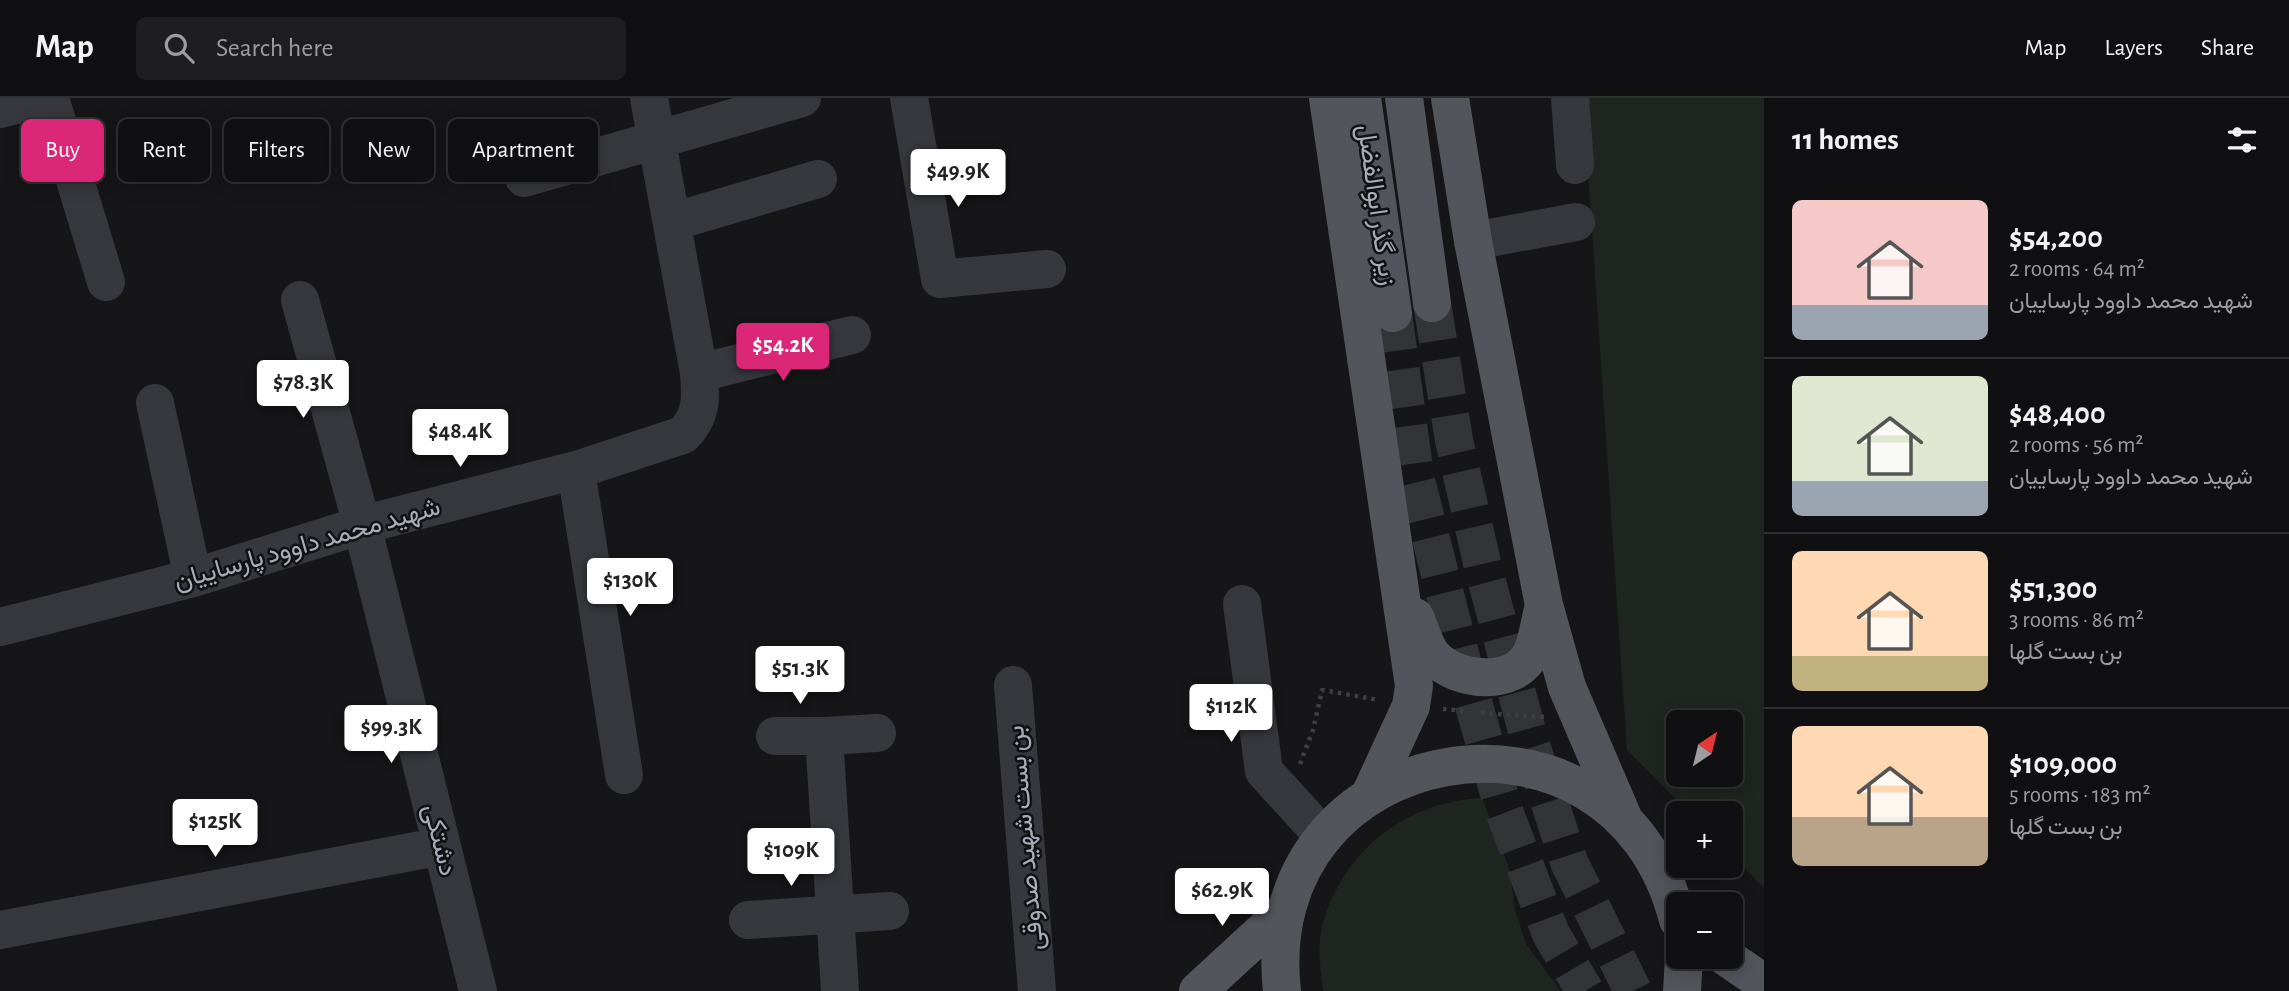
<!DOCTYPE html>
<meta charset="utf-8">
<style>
body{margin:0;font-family:"Alegreya Sans",Vazirmatn,sans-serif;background:#1e1e20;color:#f1f3f6;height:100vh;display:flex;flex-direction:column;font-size:26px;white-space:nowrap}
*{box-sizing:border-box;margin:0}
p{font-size:23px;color:#9c9d9f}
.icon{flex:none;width:38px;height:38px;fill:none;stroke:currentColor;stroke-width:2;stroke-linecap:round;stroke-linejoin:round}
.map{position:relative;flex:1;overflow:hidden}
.panel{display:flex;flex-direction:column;background:#101012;width:525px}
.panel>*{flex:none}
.hud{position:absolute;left:21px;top:21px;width:665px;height:63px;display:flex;gap:14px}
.needle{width:46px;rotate:35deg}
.fabs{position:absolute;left:1666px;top:612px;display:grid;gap:14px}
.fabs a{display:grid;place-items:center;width:77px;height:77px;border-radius:10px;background:#101012;box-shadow:0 4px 18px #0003,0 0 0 2px #303032;font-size:35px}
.price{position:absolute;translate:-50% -60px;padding:0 16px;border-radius:7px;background:#fff;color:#222;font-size:23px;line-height:46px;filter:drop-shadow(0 2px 4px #0008)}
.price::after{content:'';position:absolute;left:50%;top:42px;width:21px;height:16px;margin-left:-10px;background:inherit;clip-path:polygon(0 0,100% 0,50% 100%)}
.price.selected{background:#db2777;color:#fff}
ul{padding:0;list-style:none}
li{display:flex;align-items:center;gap:21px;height:175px;padding:0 28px}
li+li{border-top:2px solid #303032}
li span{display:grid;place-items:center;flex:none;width:196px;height:140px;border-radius:10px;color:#555}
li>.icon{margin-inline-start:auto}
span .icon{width:84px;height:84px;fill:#fffc;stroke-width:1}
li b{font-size:30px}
h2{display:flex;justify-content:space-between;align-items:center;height:84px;padding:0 28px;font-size:30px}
.tag{padding:0 24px;border-radius:10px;background:#101012;box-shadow:0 4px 18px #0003,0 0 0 2px #303032;font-size:24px;line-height:63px}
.tag.selected{background:#db2777;color:#fff}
header{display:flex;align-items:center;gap:42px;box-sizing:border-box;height:98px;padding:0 35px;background:#101012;border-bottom:2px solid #303032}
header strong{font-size:33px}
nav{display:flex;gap:38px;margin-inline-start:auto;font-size:24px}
.search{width:490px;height:63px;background:#1e1e20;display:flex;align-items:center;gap:18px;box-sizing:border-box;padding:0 24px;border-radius:10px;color:#9c9d9f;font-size:26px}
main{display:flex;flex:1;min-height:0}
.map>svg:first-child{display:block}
.green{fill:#1e261f;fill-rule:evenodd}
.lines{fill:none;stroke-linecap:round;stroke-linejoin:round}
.major-tunnel{stroke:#333438;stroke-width:38;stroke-dasharray:38 19;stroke-linecap:butt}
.path{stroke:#3d3f44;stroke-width:4.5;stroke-dasharray:3.5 5;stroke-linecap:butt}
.minor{stroke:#37383d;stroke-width:38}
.major{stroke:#53555c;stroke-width:38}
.labels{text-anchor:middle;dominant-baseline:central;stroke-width:5;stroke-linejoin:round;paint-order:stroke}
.street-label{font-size:26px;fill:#a7adb8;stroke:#111113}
</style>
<header>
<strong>Map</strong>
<div class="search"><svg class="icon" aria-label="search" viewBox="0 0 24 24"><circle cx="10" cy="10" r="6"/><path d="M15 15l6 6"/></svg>Search here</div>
<nav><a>Map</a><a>Layers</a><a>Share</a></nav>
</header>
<main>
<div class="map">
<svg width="1764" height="893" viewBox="0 0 1764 893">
<rect width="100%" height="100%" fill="#161618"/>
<!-- green -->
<path class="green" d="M1583 0H1764V790L1731 756V716H1691L1627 652ZM1678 625H1731V677H1678Z
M1482 700 1510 772 1515 812 1526 846 1561 893H1323C1320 869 1316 842 1325 818 1350 747 1408 704 1482 700Z"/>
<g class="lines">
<!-- major-tunnel -->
<path class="major-tunnel" d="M1432 205 1454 342 1483 469 1530 644 1569 764 1633 893
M1393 215 1415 378 1467 583 1504 713 1551 836 1585 893"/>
<!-- path -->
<path class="path" d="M1443 611 1465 613
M1481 615 1545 619
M1300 666 1313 632 1322 592 1379 602"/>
<!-- minor -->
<path class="minor" d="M50 0 106 184
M909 0 940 181 1047 171
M1570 0 1575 67
M0 11 44 0
M524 80 802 0
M672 124 818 81
M1473 143 1576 124
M300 202 362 427 478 893
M699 275 852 237
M155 305 193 480
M576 372 624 677
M1242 506 1264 673 1324 739
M0 529 193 480 362 427 576 372 683 337C702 318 701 301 699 275L649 0
M1013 587 1037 893
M775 638H824
M748 822 890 813
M0 832 442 748
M840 893 824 638 877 635"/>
<!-- major -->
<path class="major" d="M1328 0 1414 588 1411 608 1369 699
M1362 0 1393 215
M1404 0 1432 205
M1450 0 1473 143 1544 507 1567 589 1625 724
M1415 519C1420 531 1425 549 1433 558 1456 584 1515 590 1532 554 1538 540 1540 522 1544 507
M1726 859 1764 885
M1198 893 1287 811
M1282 893C1253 639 1615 574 1678 822
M1682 893 1684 859"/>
</g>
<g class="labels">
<!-- street labels -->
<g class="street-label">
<text transform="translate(1377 107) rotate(82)">زیر گذر ابوالفضل</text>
<text transform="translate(307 446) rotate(-16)">شهید محمد داوود پارساییان</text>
<text transform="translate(1025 740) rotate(-95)">بن بست شهید صدوقی</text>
<text transform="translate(440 742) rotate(76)">دشتکی</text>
</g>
</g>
</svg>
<div class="fabs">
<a><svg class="needle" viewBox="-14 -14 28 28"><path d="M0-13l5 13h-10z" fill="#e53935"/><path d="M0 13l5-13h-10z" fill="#9c9d9f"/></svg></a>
<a>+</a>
<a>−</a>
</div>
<b class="price" style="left:958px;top:111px">$49.9K</b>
<b class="price selected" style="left:783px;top:285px">$54.2K</b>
<b class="price" style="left:303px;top:322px">$78.3K</b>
<b class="price" style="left:460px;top:371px">$48.4K</b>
<b class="price" style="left:630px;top:520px">$130K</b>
<b class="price" style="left:800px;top:608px">$51.3K</b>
<b class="price" style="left:1231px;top:646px">$112K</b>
<b class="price" style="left:391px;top:667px">$99.3K</b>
<b class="price" style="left:215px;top:761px">$125K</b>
<b class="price" style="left:791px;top:790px">$109K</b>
<b class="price" style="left:1222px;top:830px">$62.9K</b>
<div class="hud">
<a class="tag selected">Buy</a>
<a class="tag">Rent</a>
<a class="tag">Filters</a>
<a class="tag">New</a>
<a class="tag">Apartment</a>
</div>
</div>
<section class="panel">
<h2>11 homes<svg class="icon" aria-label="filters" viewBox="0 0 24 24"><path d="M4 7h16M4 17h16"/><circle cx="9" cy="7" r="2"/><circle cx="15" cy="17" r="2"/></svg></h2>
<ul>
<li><span style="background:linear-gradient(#f6c9c9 75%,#9aa5b1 0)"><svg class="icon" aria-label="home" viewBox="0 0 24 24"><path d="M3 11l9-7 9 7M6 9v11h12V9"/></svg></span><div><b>$54,200</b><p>2 rooms · 64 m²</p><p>شهید محمد داوود پارساییان</p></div></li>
<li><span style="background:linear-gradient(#dfe7d0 75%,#9aa5b1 0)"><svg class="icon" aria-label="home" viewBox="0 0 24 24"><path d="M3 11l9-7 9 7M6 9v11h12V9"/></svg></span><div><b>$48,400</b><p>2 rooms · 56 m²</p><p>شهید محمد داوود پارساییان</p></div></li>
<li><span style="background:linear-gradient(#ffd9b3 75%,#c2b280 0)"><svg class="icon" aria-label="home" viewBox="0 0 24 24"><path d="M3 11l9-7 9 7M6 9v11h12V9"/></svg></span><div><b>$51,300</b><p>3 rooms · 86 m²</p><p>بن بست گلها</p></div></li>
<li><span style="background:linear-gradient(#ffd9b3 65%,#b9a48a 0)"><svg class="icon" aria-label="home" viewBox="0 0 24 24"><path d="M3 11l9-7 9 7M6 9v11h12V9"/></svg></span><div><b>$109,000</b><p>5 rooms · 183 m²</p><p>بن بست گلها</p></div></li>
</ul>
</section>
</main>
